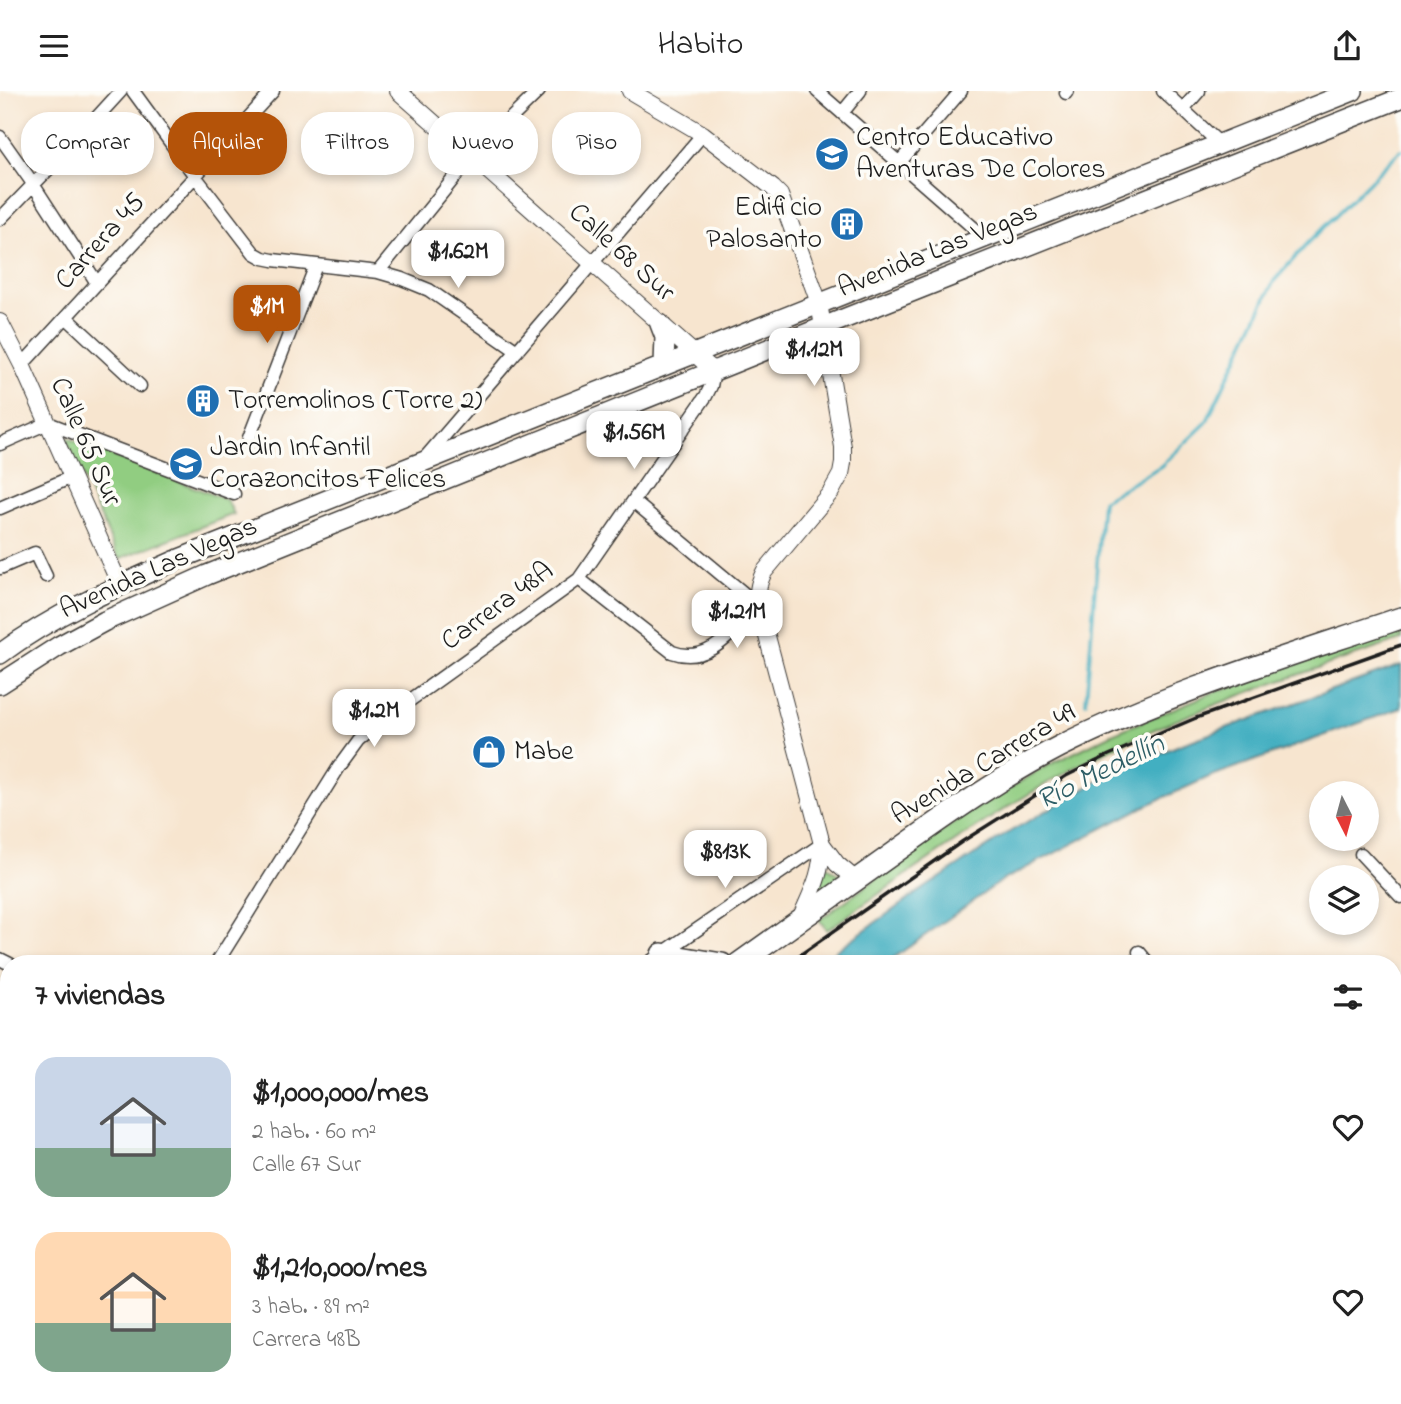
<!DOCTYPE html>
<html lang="es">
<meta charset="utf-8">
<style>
body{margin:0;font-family:"Indie Flower",sans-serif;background:#f2f2f2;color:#222;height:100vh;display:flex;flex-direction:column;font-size:26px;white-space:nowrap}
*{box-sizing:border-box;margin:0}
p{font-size:23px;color:#767676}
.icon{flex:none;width:38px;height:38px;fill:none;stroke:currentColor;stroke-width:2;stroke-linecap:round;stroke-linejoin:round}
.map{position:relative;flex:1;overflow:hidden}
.panel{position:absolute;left:0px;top:864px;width:1402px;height:450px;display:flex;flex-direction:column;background:#fff;border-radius:28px 28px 0 0;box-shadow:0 4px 10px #0003}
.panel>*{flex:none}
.guide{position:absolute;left:21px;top:21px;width:700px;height:63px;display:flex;gap:14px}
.needle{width:46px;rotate:174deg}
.controls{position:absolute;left:1309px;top:690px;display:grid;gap:14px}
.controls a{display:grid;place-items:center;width:70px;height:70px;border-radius:50%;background:#fff;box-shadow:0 4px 10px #0003;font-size:35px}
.price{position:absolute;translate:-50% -60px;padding:0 16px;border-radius:14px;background:#fff;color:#222;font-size:23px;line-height:46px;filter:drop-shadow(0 2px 4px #0008)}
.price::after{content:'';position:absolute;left:50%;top:42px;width:21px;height:16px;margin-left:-10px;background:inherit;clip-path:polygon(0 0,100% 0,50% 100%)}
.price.selected{background:#b45309;color:#fff}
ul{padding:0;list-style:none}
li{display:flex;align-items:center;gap:21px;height:175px;padding:0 35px}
li span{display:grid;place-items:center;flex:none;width:196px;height:140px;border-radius:21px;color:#555}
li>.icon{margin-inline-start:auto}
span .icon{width:84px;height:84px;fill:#fffc;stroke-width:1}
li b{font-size:30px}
h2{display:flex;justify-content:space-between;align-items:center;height:84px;padding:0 35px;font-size:30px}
.tag{padding:0 24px;border-radius:28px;background:#fff;box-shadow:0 4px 10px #0003;font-size:24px;line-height:63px}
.tag.selected{background:#b45309;color:#fff}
header{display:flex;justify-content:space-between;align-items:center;height:91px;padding:0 35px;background:#fff;font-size:32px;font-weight:600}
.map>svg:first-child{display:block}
.green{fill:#91cd81;stroke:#56744e;stroke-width:2}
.water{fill:#43afc1;stroke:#30666e;stroke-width:2}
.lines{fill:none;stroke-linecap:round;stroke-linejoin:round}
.stream{stroke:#43afc1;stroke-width:3.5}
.minor-casing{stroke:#3d3a37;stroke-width:15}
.tertiary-casing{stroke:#3d3a37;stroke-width:18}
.primary-casing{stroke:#3d3a37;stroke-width:22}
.trunk-casing{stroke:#3d3a37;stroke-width:24}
.minor{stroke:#fff;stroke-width:12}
.tertiary{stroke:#fff;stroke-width:16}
.primary{stroke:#fff;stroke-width:19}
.trunk{stroke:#fff;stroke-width:21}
.rail{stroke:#1c1c1c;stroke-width:3.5}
.labels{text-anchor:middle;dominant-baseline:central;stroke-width:7;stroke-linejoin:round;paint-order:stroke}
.poi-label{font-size:28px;fill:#1c1c1c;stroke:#fdfcf7;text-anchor:start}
.street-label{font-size:28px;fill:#1c1c1c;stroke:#fdfcf7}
.water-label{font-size:30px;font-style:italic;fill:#2e5e66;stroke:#fdfcf7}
</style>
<header><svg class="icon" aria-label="menu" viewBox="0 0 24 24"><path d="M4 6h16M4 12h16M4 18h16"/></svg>Habito<svg class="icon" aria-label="share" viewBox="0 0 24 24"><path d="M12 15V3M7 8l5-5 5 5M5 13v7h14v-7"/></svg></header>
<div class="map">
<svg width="1401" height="1313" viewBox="0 0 1401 1313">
<rect width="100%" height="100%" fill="#fdfcf7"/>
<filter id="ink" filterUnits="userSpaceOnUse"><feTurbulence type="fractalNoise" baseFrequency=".0143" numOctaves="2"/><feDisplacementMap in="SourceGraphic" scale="14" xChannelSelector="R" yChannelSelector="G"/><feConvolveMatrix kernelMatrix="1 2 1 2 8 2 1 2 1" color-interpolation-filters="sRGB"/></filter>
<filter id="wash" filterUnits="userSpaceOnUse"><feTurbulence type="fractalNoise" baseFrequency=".00686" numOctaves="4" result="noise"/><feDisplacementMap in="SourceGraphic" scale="28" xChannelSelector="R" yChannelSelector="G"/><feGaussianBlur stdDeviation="1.57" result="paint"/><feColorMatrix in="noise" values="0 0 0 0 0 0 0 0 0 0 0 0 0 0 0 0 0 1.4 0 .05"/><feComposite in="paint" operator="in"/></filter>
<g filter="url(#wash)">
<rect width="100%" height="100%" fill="#f7e5cf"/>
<!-- green -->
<path class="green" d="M65 346 227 409 234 423 119 468Z
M1401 538V549C1309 580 1216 610 1128 650 1020 700 924 772 827 839L819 829 959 728 1043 677 1112 643 1209 603Z
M827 775 844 788 814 806Z
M1401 1148V1313H1203L1213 1306H1393V1155Z
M33 1306H103L93 1313H22Z"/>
<!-- water -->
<path class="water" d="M1401 574V617L1209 686 1143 716 1001 790 885 873H817L914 804 1011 740 1109 684 1182 653Z
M212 1306H274L263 1313H201Z"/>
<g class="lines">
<!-- stream -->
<path class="stream" d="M1086 611 1102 410 1161 375 1206 332 1274 190 1309 151 1401 59"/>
</g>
</g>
<g filter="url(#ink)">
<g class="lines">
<!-- minor casing -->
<g class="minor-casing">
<path id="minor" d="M133 0 195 85 254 162 263 167 273 169 378 181 402 188 429 199 517 260
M817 0 984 146
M1163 0 1220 53
M1066 2 1067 0
M1183 18 1199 0
M842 22 860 0
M0 46 29 87 97 192
M899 72 961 0
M0 128 68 58 121 0
M378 181 472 65 539 0
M66 226 140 295
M22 274 273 0
M249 347 316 174
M0 353 48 332 234 403
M425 367 703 43
M0 417 72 386
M0 477 35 462 46 485
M579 488 672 561C710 575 734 538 759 515L633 410
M1361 763 1401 806
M1139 861 1149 873
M0 868 10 873
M216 873 339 676 358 650 384 628 579 488 706 305 711 295 714 280
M647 873 822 753
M0 1067 9 1061
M1063 1306 1069 1313
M10 1313 21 1306"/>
</g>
<!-- tertiary casing -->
<g class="tertiary-casing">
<path id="tertiary" d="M398 0 714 280
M630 0 703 43 773 97 780 104 819 212 843 356V372L841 383 831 401 764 481C758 493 757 501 759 515L822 753C822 784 812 800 800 828
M0 231 22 274 120 494
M822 753 837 773 856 789"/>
</g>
<!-- primary casing -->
<g class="primary-casing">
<path id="primary" d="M660 233 665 246 664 273
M0 563C54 523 118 495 179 468L1353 0
M0 593 59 555 105 530 207 484 823 236 1401 7"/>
</g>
<!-- trunk casing -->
<g class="trunk-casing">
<path id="trunk" d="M662 863 722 873
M738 873C790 836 842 799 894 762 947 724 1001 686 1059 656 1168 601 1286 566 1401 527
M1393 1084 1401 1077
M1393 1112 1401 1105
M111 1313 122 1306
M1134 1313 1142 1306
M1164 1313 1172 1306"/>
</g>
<!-- minor -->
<use href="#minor" class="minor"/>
<!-- tertiary -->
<use href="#tertiary" class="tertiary"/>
<!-- primary -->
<use href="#primary" class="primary"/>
<!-- trunk -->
<use href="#trunk" class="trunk"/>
<!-- rail -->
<path class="rail" d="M787 873 963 750 1066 685 1109 664 1196 627 1401 554
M166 1313 177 1306"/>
</g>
</g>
<!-- icons -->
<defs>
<g id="school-disc" transform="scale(1.75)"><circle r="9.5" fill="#1f6fb2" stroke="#fdfcf7"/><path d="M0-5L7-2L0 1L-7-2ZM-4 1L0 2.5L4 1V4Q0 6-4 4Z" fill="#fff"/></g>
<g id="building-disc" transform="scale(1.75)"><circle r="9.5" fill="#1f6fb2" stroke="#fdfcf7"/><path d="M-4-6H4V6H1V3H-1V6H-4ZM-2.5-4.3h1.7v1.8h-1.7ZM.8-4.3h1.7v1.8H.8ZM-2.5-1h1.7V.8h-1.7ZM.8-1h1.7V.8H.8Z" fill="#fff"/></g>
<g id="shop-disc" transform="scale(1.75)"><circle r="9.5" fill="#1f6fb2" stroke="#fdfcf7"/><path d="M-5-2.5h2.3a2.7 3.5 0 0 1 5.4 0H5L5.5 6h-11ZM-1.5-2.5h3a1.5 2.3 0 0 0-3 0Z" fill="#fff"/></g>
</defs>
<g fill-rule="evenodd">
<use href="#school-disc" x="832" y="63"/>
<use href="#building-disc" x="847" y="133"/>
<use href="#building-disc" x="203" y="310"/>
<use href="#school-disc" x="186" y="373"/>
<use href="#shop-disc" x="489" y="661"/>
</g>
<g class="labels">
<!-- poi labels -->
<g class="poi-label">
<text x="856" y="47">Centro Educativo<tspan x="856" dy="32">Aventuras De Colores</tspan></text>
<text x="822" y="117" text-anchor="end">Edificio<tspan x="822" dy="32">Palosanto</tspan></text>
<text x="228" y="310">Torremolinos (Torre 2)</text>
<text x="210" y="357">Jardin Infantil<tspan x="210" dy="32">Corazoncitos Felices</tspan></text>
<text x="514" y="661">Mabe</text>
</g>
<!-- street labels -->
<g class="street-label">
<text transform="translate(101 151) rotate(-48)">Carrera 45</text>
<text transform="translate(938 160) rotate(-22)">Avenida Las Vegas</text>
<text transform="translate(621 162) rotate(42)">Calle 68 Sur</text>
<text transform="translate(85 351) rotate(66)">Calle 65 Sur</text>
<text transform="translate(159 478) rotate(-24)">Avenida Las Vegas</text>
<text transform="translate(498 516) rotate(-36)">Carrera 48A</text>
<text transform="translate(984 674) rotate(-31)">Avenida Carrera 49</text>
</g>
<!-- water labels -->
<g class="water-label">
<text transform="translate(1101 682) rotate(-26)">Río Medellín</text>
</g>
</g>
</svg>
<div class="controls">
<a><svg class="needle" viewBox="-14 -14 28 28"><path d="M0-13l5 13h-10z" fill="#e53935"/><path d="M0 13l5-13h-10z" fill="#767676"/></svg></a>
<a><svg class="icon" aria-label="layers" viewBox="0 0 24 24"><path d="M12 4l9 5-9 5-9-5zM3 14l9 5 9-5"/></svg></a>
</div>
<b class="price" style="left:458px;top:199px">$1.62M</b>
<b class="price selected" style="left:267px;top:254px">$1M</b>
<b class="price" style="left:814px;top:297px">$1.12M</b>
<b class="price" style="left:634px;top:380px">$1.56M</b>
<b class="price" style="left:737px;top:559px">$1.21M</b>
<b class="price" style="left:374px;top:658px">$1.2M</b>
<b class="price" style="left:725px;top:799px">$813K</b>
<div class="guide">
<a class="tag">Comprar</a>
<a class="tag selected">Alquilar</a>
<a class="tag">Filtros</a>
<a class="tag">Nuevo</a>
<a class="tag">Piso</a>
</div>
<section class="panel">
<h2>7 viviendas<svg class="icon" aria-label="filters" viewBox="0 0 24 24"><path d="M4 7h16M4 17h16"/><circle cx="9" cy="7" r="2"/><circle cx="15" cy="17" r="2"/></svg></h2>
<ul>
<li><span style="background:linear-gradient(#c9d6e8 65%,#7fa58c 0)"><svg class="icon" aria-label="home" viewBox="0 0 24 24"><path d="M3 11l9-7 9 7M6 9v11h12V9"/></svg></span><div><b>$1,000,000/mes</b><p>2 hab. · 60 m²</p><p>Calle 67 Sur</p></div><svg class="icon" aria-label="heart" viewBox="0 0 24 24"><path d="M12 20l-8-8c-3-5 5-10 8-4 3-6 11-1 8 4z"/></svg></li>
<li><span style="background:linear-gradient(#ffd9b3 65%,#7fa58c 0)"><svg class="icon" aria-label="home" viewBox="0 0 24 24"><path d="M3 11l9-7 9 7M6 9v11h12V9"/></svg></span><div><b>$1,210,000/mes</b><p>3 hab. · 89 m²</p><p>Carrera 48B</p></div><svg class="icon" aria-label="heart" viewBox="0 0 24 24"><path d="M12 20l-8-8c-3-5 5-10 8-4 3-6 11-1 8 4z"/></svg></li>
</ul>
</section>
</div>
